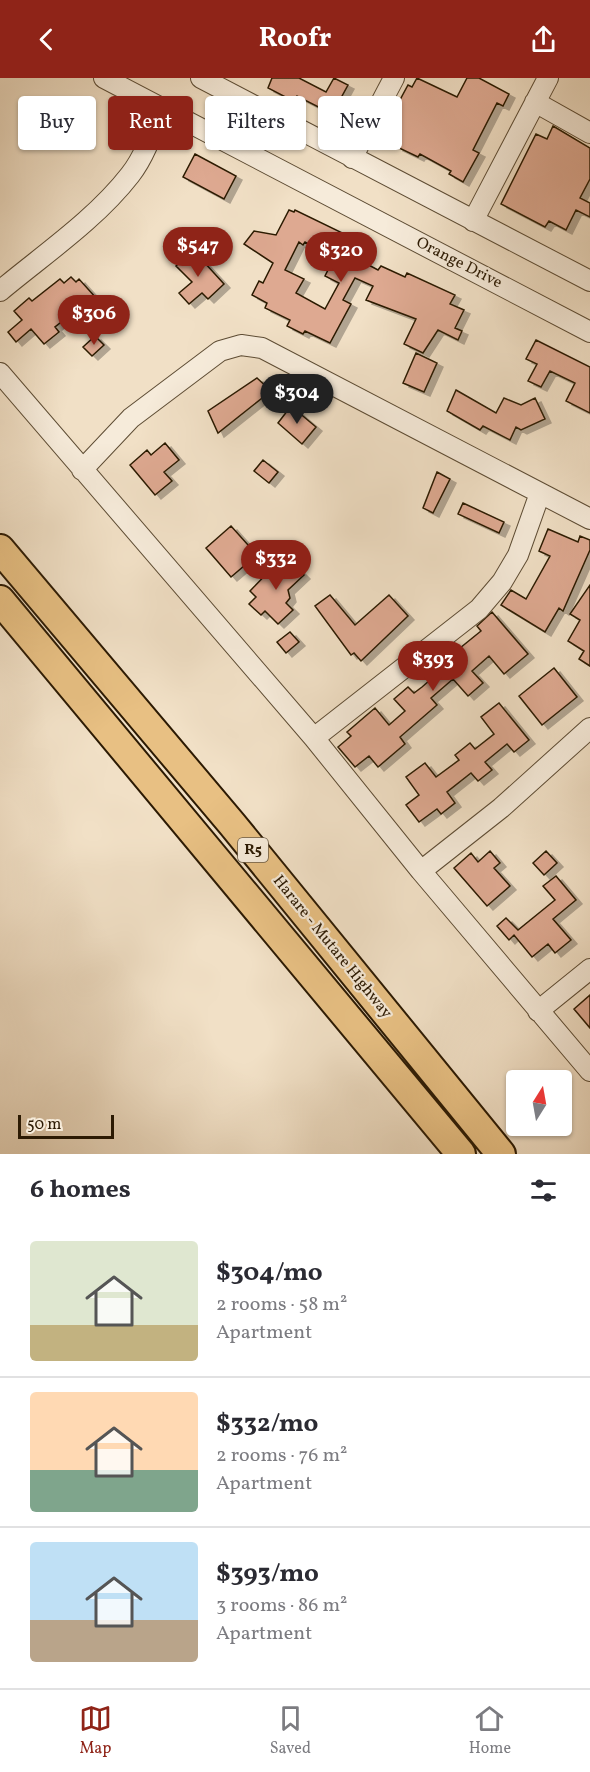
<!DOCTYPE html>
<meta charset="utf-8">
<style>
body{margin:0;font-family:Vollkorn,serif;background:#f2f2f3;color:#2b2b33;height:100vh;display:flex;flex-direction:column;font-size:22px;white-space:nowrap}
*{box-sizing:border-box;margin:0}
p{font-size:20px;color:#7c7c81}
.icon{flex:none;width:33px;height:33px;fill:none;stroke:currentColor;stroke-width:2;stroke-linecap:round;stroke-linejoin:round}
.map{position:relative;height:1076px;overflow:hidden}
.sheet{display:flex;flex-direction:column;background:#fff;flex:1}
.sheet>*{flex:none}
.guide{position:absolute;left:18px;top:18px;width:555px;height:54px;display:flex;gap:12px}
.needle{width:39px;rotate:11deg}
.buttons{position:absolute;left:506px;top:992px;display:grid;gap:12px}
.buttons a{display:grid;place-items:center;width:66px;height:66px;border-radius:6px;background:#fff;box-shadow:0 2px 4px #0004;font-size:30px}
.scale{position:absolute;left:18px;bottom:15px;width:96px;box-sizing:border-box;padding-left:6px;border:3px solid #2c1a03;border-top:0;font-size:16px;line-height:21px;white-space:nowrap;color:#2c1a03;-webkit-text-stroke:4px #f6ebda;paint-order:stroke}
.price{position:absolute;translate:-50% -51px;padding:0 14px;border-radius:21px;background:#8f2418;color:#fff;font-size:20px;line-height:39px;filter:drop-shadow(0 2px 3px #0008)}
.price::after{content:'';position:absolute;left:50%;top:36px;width:18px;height:14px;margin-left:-9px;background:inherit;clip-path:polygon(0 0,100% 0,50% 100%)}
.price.current{background:#222;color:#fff}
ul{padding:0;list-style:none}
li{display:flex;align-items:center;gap:18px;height:150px;padding:0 30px}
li+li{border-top:2px solid #e1e1e2}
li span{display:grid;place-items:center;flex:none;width:168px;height:120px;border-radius:6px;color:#555}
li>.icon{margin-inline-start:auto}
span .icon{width:72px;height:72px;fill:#fffc;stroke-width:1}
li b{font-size:26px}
h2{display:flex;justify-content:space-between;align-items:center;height:72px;padding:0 30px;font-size:26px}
.pill{padding:0 21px;border-radius:6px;background:#fff;box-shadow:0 2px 4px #0004;font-size:21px;line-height:54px}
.pill.current{background:#8f2418;color:#fff}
header{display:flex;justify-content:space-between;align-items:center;height:78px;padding:0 30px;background:#8f2418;color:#fff;font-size:27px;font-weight:700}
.menu{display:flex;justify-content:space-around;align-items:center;height:84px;border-top:2px solid #e1e1e2;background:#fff;font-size:16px;color:#7c7c81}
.menu a{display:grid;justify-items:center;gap:3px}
.menu .current{color:#8f2418}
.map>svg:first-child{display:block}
.building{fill:#dea991;stroke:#2c1a03;stroke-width:1.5;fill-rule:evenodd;filter:url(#shadow)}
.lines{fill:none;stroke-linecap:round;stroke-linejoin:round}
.minor-casing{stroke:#5d4c34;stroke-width:22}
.highway-casing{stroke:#2c1a03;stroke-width:32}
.minor{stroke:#f6ebda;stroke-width:20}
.highway{stroke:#e8c083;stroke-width:28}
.labels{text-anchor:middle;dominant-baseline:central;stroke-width:4.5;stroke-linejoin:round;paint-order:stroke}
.shield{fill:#f6ebda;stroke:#695944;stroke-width:1.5}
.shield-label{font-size:15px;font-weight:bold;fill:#2c1a03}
.street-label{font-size:16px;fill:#2c1a03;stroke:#f6ebda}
</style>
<header><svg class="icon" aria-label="back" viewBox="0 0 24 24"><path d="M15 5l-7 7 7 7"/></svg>Roofr<svg class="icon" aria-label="share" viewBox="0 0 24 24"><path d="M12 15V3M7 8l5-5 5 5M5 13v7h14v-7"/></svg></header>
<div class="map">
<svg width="590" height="1076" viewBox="0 0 590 1076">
<defs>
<filter id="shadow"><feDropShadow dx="6" dy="4" stdDeviation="0" flood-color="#0004"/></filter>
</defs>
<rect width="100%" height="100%" fill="#f1e0c6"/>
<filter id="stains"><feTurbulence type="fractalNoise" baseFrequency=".00333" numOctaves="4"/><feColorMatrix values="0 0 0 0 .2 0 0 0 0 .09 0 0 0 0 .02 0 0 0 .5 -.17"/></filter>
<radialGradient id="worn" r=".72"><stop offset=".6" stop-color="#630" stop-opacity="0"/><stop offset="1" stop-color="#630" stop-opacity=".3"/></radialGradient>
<!-- building -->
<path class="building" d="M272 0H299L326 14 334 0 348 7 341 20 349 24 340 40 297 18 295 24 268 10Z
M417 0 457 19 467 0H479L509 16 503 28 497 25 473 72 479 75 463 104 449 96 451 93 420 76 418 79 397 69 400 64 380 54 392 30 395 31 408 7 412 9Z
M553 48 590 70V101L580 120 590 125V139L576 132 566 152 549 143 545 149 501 126 536 56 547 61Z
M195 76 236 98 224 121 183 99Z
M289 132 294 134 295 132 361 164 358 171 365 175 361 183 378 192 381 188 405 199 407 195 455 217 450 226 464 232 455 250 462 253 458 262 438 252 423 275 404 266 416 241 366 222 373 208 355 200 343 222 351 226 330 265 305 253 303 256 287 248 290 242 265 230 267 225 252 217 259 203 263 205 273 185 244 166 254 153 276 157ZM299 164 303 167 305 164 326 176 324 180 332 184 325 198 339 205 325 231 296 215 304 201 285 192Z
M193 172 224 206 208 221 202 215 189 226 179 215 192 204 176 188Z
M71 199 76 204 79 201 106 231 95 242 82 228 55 249 59 254 44 266 31 251 16 264 8 254 22 242 14 233 29 220 32 223 60 201 64 205Z
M95 258 104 267 92 278 83 269Z
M536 262 590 289V335L566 323 575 305 550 293 541 309 528 303 537 286 526 281Z
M416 275 437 285 424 314 403 305Z
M257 300 271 313 218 355 208 333Z
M456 312 496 335 504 320 521 327 535 320 545 341 521 352 516 349 510 362 483 348 480 352 447 333Z
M291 328 316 349 302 366 278 345Z
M165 365 179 382 164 394 172 403 155 417 130 387 147 372 151 377Z
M263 382 278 394 269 405 254 393Z
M437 394 450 401 433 435 423 430Z
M463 425 504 444 499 455 458 436Z
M231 448 257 477 231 499 206 470Z
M548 451 578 464 580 458 590 462V472L563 533 559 530 545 554 501 527 511 512 526 521 550 478 539 473Z
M288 481 304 497 288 512 290 520 286 525 293 532 278 546 265 533 261 537 249 526 256 519 250 513 277 485 280 488Z
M590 507V588L579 581 584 573 568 563 580 542 570 536Z
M330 517 355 547 389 517 408 538 361 583 354 575 351 577 315 528Z
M492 534 528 576 504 596 489 578 472 593 483 605 468 618 453 601 431 620 437 627 400 659 405 666 378 689 369 678 355 689 338 669 351 658 347 654 375 630 389 647 405 633 394 621 408 609 414 615 422 609 445 589 438 581 451 570 455 574 481 553 477 548Z
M290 554 299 564 286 575 277 564Z
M554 590 577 619 542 647 519 618Z
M499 625 529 662 514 674 507 666 485 684 492 692 478 703 471 695 447 714 455 725 441 736 437 731 419 744 406 727 419 717 406 699 425 685 436 699 459 682 455 677 470 665 475 671 494 656 481 639Z
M490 773 500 785 494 790 510 808 487 828 454 790 471 775 478 784Z
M546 773 557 785 544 797 533 785Z
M556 798 576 822 553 841 571 862 555 875 548 866 532 879 514 857 509 862 497 848 506 840 518 852 555 822 543 808Z
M590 917V950L574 931Z"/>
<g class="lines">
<!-- minor casing -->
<g class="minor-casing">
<path id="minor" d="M104 0 590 254
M201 0 590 203
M535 24 590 55
M352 80 394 0
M473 143 548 0
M0 213C43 177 95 142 130 97 145 78 153 53 161 31
M0 295 314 660 421 793 590 993
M82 392 131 340 220 273 241 267 262 270 590 441
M314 660 479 531 502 504 518 477 540 415
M421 793 501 730 590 650
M538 933 590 891"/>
</g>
<!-- highway casing -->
<g class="highway-casing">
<path id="highway" d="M0 471 232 746 501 1076
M0 522 461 1076"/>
</g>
<!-- minor -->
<use href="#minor" class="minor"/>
<!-- highway -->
<use href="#highway" class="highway"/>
</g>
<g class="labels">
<!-- shield labels -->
<rect class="shield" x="238" y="760" width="30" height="24" rx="4.5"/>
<g class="shield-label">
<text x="253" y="772">R5</text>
</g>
<!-- street labels -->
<g class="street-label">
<text transform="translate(459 185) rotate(27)">Orange Drive</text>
<text transform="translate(332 869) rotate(51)">Harare - Mutare Highway</text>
</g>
</g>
<rect width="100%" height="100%" filter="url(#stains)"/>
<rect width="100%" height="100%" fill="url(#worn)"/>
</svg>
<div class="buttons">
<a><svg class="needle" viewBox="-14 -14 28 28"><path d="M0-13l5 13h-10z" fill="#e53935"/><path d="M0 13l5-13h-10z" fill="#7c7c81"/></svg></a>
</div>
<div class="scale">50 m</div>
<b class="price" style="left:198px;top:200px">$547</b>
<b class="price" style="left:341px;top:205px">$320</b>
<b class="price" style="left:94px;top:268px">$306</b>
<b class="price current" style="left:297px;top:347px">$304</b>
<b class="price" style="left:276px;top:513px">$332</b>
<b class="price" style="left:433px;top:614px">$393</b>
<div class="guide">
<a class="pill">Buy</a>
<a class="pill current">Rent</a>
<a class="pill">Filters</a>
<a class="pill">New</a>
</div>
</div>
<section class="sheet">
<h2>6 homes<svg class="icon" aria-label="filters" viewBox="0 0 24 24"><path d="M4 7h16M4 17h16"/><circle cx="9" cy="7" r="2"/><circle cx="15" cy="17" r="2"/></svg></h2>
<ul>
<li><span style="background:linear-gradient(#dfe7d0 70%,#c2b280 0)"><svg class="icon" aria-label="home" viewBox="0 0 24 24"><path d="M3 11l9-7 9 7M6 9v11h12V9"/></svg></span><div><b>$304/mo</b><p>2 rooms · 58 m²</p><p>Apartment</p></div></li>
<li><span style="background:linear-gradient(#ffd9b3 65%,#7fa58c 0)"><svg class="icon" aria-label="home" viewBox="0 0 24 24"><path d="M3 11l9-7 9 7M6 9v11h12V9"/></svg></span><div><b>$332/mo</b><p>2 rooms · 76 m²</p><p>Apartment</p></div></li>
<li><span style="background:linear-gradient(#bfe0f5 65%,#b9a48a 0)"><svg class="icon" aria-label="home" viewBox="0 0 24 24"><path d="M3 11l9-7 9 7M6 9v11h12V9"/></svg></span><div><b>$393/mo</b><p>3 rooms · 86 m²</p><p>Apartment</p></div></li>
</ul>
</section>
<nav class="menu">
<a class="current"><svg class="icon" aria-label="map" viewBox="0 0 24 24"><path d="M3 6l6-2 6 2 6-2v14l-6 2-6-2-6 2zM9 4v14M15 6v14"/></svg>Map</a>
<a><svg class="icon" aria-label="saved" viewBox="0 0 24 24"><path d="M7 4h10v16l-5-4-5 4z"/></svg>Saved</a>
<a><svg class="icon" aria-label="home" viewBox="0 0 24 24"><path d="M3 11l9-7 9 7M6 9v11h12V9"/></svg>Home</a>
</nav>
